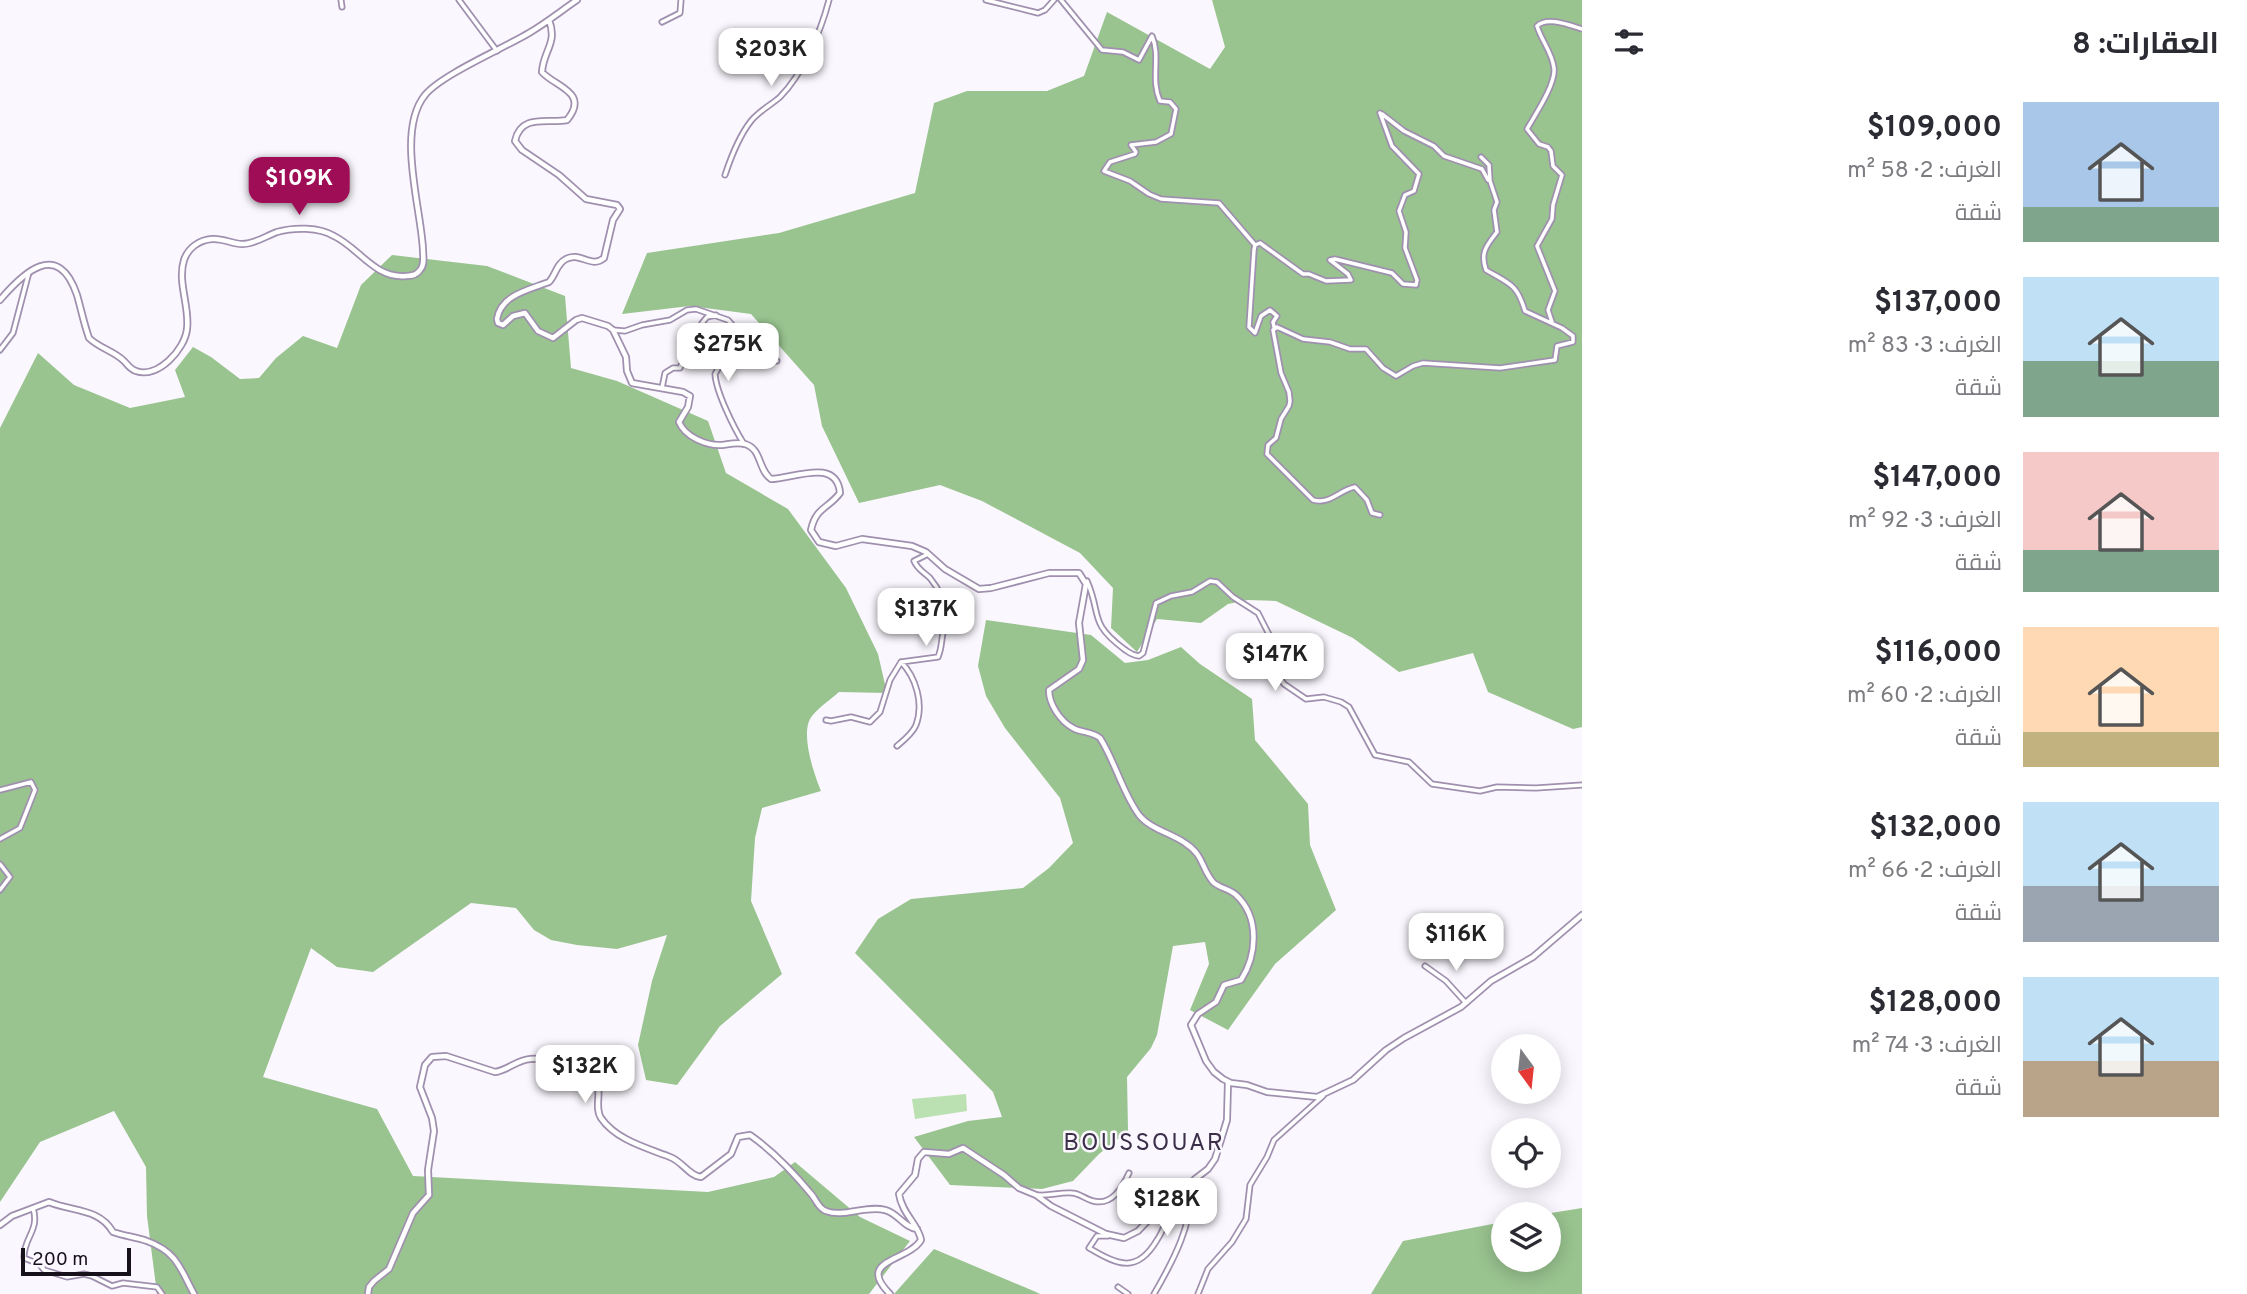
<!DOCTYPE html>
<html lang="ar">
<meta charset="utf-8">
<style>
body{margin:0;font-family:Overpass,Cairo,sans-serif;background:#f7f7f7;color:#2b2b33;direction:rtl;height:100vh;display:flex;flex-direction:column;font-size:26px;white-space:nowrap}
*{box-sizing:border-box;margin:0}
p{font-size:23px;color:#7c7c81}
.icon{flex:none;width:38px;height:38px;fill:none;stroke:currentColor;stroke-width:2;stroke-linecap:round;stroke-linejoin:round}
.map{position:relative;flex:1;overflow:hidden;direction:ltr}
.side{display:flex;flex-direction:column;background:#fff;width:665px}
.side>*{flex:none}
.needle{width:46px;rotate:165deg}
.tools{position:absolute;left:1491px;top:1034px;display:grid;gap:14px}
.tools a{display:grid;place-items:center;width:70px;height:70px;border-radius:50%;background:#fff;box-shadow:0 4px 18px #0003;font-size:35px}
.scale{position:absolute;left:21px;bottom:18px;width:110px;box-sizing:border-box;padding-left:7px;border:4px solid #17111c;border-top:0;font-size:19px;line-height:24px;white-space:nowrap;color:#17111c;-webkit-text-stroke:5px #fbf7fe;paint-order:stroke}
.price{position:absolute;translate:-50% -60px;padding:0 16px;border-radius:14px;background:#fff;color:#222;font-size:23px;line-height:46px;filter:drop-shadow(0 2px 4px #0008)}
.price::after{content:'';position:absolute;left:50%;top:42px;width:21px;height:16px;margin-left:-10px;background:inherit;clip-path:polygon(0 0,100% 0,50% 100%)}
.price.selected{background:#9f0d56;color:#fff}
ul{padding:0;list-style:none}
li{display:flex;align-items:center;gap:21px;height:175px;padding:0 28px}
li span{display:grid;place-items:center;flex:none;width:196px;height:140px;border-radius:0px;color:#555}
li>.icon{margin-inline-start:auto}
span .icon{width:84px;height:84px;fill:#fffc;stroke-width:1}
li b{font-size:30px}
h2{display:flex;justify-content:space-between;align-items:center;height:84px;padding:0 28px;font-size:30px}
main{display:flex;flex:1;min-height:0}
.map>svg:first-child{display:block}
.green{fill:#bbe0b2}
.forest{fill:#99c38f}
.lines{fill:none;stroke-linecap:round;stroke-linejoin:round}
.street-casing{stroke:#a090af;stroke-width:7}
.secondary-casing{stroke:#a090af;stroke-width:8}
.street{stroke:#fff;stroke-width:3.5}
.secondary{stroke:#fff;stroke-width:4.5}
.labels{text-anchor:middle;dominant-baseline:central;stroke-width:5;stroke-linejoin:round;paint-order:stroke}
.quarter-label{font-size:24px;letter-spacing:2px;fill:#3c2f49;stroke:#fbf7fe}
</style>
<main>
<section class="side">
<h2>العقارات: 8<svg class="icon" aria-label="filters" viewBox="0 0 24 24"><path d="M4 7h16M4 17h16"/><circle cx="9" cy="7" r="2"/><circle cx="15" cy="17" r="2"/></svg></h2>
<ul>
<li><span style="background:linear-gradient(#a9c7e8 75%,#7fa58c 0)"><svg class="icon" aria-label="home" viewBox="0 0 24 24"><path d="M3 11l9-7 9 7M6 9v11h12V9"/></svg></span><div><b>$109,000</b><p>الغرف: 2 · 58 m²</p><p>شقة</p></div></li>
<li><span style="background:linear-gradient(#bfe0f5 60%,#7fa58c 0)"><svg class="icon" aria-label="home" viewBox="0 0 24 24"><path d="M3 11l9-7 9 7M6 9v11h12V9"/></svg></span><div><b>$137,000</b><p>الغرف: 3 · 83 m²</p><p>شقة</p></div></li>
<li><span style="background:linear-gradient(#f6c9c9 70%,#7fa58c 0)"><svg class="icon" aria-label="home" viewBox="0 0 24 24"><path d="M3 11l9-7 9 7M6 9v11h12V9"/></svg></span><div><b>$147,000</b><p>الغرف: 3 · 92 m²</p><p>شقة</p></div></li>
<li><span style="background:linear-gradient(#ffd9b3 75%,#c2b280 0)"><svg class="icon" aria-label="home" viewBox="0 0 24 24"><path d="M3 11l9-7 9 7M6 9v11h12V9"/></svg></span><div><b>$116,000</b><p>الغرف: 2 · 60 m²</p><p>شقة</p></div></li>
<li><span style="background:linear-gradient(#bfe0f5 60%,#9aa5b1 0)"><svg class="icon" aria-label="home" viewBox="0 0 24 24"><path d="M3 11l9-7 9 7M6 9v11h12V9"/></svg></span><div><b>$132,000</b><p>الغرف: 2 · 66 m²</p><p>شقة</p></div></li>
<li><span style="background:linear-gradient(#bfe0f5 60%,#b9a48a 0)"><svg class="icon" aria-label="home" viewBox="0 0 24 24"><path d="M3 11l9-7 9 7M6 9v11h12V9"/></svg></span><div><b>$128,000</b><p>الغرف: 3 · 74 m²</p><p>شقة</p></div></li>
</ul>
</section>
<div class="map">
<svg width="1582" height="1294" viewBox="0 0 1582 1294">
<rect width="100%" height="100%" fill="#fbf7fe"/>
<!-- green -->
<path class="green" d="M966 1094 967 1111 915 1119 912 1099Z"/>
<!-- forest -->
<path class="forest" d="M1212 0H1582V727L1573 729 1488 692 1473 653 1399 672 1353 638 1276 601 1248 600 1228 604 1201 623 1157 619 1137 652 1111 628 1113 588 1080 553 982 501 940 485 859 503 822 426 814 385 751 314 690 306 622 314 647 253 779 233 915 193 934 103 967 91H1047L1084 76 1107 12 1210 69 1225 47Z
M392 255 487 266 565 296 571 368 617 381 708 421 726 473 788 509 846 588 878 654 887 693 839 692C830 700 816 709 810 719 801 736 814 774 821 791L762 808 755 838 751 901 782 974 720 1026 677 1085 646 1080 638 1045 652 981 667 935 617 949 577 945 551 940 534 930 516 908 471 903 373 972 337 967 311 948 263 1077 377 1109 413 1176 708 1192 774 1177 795 1162 860 1217 910 1241 869 1294H157L147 1216 146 1167 114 1111 40 1142 0 1202V428L38 353 74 385 130 408 185 397 175 370 193 347 211 357 240 379 259 378 276 358 303 336 337 348 361 285Z
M986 620 1091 635 1125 663 1148 660 1181 647 1200 664 1252 699 1255 740 1308 804 1310 845 1336 910 1275 964 1228 1030 1190 1010 1209 964 1205 942 1173 946 1157 1035 1151 1048 1127 1077 1128 1131 1099 1154 1073 1181 1042 1189 950 1185 914 1137 968 1121 1002 1117 993 1092 855 953 878 919 911 899 1023 888 1049 868 1073 843 1060 798 1005 728 986 696 978 666Z
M1582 1208V1294H1371L1403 1241 1503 1222V1260H1549V1214H1545Z
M934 1249 1036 1292 1040 1294H894Z"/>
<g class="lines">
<!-- street casing -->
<g class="street-casing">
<path id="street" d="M341 0 342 7
M459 0 497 51
M986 0 1038 13 1045 10 1054 0
M1061 0 1102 50 1123 52 1139 60 1152 36C1161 57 1150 79 1160 101L1170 102 1176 109 1171 134 1156 142 1131 145 1136 152 1135 154 1110 162 1104 171 1130 181 1149 194 1161 199 1219 203 1255 245
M662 22 680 13 681 0
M1382 114 1404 131 1434 146 1444 156 1482 169 1488 180
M725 175C731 157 739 136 751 121 759 111 771 105 780 97 803 74 821 31 829 0
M1552 322 1548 310 1555 291 1537 246 1552 219 1553 205 1562 175 1553 166 1551 151 1548 147 1539 144 1527 129C1535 115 1556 84 1554 68 1552 52 1541 40 1537 26 1547 16 1569 25 1582 29
M702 323 707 317 716 315
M1274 327 1273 322 1277 316 1270 310 1261 316 1255 333 1249 327 1254 250 1255 245 1260 243 1303 274H1309L1326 281 1351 280 1348 274 1330 260 1335 259 1392 273 1403 284 1416 285 1417 280 1405 248 1406 232 1399 211 1405 195 1414 191 1419 174 1392 146 1380 113
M613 330 625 331 642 325 670 320 687 310 696 309 728 320 758 354
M0 350 13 333 29 272
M662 388 665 373 673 368H680L687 351
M744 444C734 428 716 392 715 374 732 341 750 357 777 361
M1380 515 1372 513 1367 500 1355 487C1339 490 1330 505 1313 500L1267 454 1268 445 1276 438 1281 419 1289 406 1290 401 1289 392 1281 373 1273 330 1277 327 1303 339 1330 342 1350 349H1366L1383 368 1396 376 1413 366 1423 363 1500 368 1555 360 1557 346 1573 342V336L1562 328 1525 311C1517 284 1510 284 1486 270 1480 253 1486 246 1497 232L1494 210 1497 202 1490 181 1489 165 1481 157
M1087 581C1102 615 1088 622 1124 649 1130 653 1131 655 1139 656L1143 653 1156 603 1171 596 1192 592 1210 581 1217 582 1233 597 1258 613 1278 652 1280 678 1284 684 1306 699 1324 697 1341 702 1349 707 1375 755 1409 762 1432 784 1480 791 1497 787 1536 788 1582 785
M826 720 831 721 851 717 870 722 880 712 890 680 901 662 938 657C944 643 939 634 949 620 946 605 940 590 930 578 924 572 918 570 914 561L928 554
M897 746C903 741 913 733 916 725 924 704 916 677 901 662
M0 790 31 782 35 790 20 828 0 839
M0 864 10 877 0 890
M1425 966 1446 981 1466 1003
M1038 1195C1050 1196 1060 1192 1072 1193 1079 1193 1085 1199 1093 1201 1112 1206 1122 1188 1129 1173
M33 1208C40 1231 23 1238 24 1258L39 1264 44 1270 67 1277 84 1274 92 1276 112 1286 123 1283 157 1287 162 1294
M1108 1236H1097L1089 1248C1118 1265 1137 1274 1157 1240 1161 1235 1164 1225 1168 1221 1176 1215 1185 1216 1191 1207
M1118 1287 1128 1294
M1154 1294C1172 1263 1195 1221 1190 1184
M1198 1294 1208 1269 1232 1242 1246 1219 1250 1185 1267 1157 1274 1140 1323 1096"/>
</g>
<!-- secondary casing -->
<g class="secondary-casing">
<path id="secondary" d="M549 20C558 43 543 51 542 72 555 87 590 92 567 120 548 124 521 113 515 141L522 150 559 175 586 199 617 205 620 209 613 220 604 258C591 269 580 251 566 259 556 264 556 275 549 282 528 290 501 295 497 319L498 323 503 325 513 316 525 313 538 331 553 338 576 320 582 318 608 326 613 330 626 357 627 371 632 383 683 392 690 396 688 407 679 422C685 437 707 446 722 445 730 444 737 442 745 444 762 449 758 470 771 479 792 479 837 457 840 493 828 509 816 507 811 530L819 542 836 546 862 539 912 546 926 552 945 569 979 589 991 588 1049 573H1079L1086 584 1079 623 1083 660 1079 669 1049 690C1049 704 1060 721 1073 728 1082 733 1091 731 1100 738 1115 761 1122 792 1139 815 1150 829 1171 833 1185 843 1204 855 1201 868 1213 882 1219 888 1230 889 1236 895 1260 917 1257 955 1241 980L1224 985 1216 1002 1198 1014 1191 1025 1206 1061 1214 1072 1223 1079 1231 1083 1247 1085 1267 1092 1317 1097 1353 1080 1386 1050 1404 1038 1461 1007 1491 981 1533 957 1582 915
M0 300C23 273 58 239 77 295 81 309 84 324 89 338 99 348 114 351 124 361 128 365 130 369 136 371 158 379 185 349 187 329 190 307 177 282 184 260 188 248 199 240 212 239 223 238 232 244 242 244 255 244 266 236 277 232 294 227 319 227 334 236 359 248 375 279 406 276 411 276 417 275 420 270 425 265 423 256 423 250 421 207 396 131 425 95 441 75 504 48 529 33 546 23 561 11 577 0
M0 1225 12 1216 49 1202C73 1212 99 1208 113 1232 124 1236 136 1237 147 1241 177 1252 180 1268 194 1294
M368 1294 369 1287 374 1281 389 1269 413 1213 429 1195 428 1170 434 1131 432 1118 420 1087 425 1065 432 1057 446 1056 495 1072C508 1070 517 1060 530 1059 552 1057 594 1061 598 1087 600 1097 595 1109 601 1118 616 1140 647 1148 670 1157 682 1161 689 1176 701 1177L731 1154 738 1137 750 1135C773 1151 794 1173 812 1195 816 1200 819 1209 826 1211 844 1218 865 1205 885 1210 898 1213 903 1227 917 1229
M890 1294C855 1259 908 1262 921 1240 919 1225 902 1214 899 1194L915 1175 918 1159 924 1152 949 1154 963 1148 1004 1175 1019 1188 1036 1195 1051 1206 1106 1234 1124 1238 1138 1231 1162 1206 1173 1203 1195 1179 1208 1169 1215 1159 1227 1120 1228 1082"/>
</g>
<!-- street -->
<use href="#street" class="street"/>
<!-- secondary -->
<use href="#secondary" class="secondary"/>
</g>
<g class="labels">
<!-- quarter labels -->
<g class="quarter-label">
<text x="1144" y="1144">BOUSSOUAR</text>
</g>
</g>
</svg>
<div class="tools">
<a><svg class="needle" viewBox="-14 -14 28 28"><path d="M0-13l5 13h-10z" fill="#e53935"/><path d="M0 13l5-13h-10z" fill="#7c7c81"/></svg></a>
<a><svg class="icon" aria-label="locate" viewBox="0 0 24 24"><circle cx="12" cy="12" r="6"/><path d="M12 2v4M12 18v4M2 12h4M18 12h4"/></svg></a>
<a><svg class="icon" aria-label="layers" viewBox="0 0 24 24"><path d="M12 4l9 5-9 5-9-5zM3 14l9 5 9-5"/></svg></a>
</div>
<div class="scale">200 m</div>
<b class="price" style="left:771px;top:88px">$203K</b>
<b class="price selected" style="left:299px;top:217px">$109K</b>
<b class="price" style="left:728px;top:383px">$275K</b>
<b class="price" style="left:926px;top:648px">$137K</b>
<b class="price" style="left:1275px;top:693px">$147K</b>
<b class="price" style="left:1456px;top:973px">$116K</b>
<b class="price" style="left:585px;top:1105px">$132K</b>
<b class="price" style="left:1167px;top:1238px">$128K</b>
</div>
</main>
